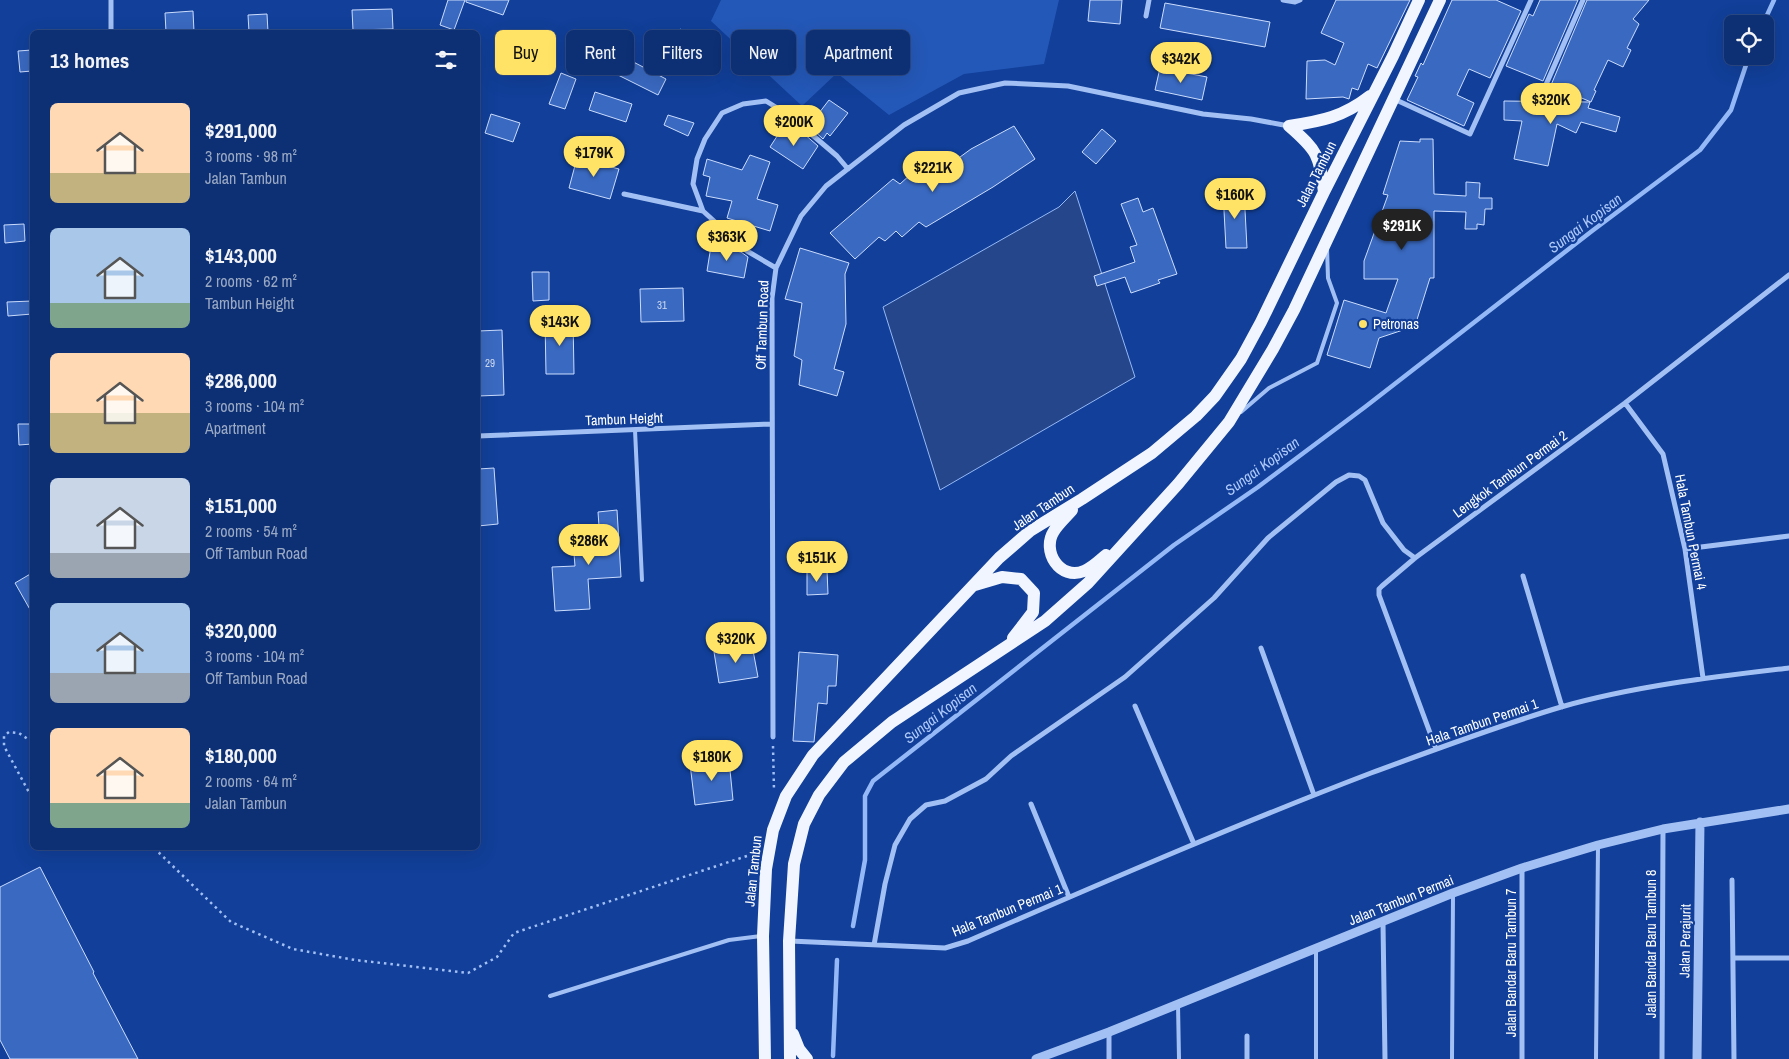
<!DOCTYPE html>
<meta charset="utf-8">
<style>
body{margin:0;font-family:"Archivo Narrow",sans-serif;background:#1b3b7b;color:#f1f3f6;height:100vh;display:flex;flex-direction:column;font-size:19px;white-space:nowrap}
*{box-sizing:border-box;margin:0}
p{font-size:16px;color:#9aa9c4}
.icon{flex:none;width:28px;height:28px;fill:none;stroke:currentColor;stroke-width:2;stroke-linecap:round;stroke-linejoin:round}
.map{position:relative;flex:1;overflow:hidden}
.side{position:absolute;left:30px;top:30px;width:450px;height:820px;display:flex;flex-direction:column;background:#0d2f73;border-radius:8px;box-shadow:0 5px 20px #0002,0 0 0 1px #2d4a85}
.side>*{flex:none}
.hud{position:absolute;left:495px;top:30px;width:475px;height:45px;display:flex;gap:10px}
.fabs{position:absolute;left:1724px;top:15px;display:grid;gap:10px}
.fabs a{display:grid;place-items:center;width:50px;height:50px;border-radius:8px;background:#0d2f73;box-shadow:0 5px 20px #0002,0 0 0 1px #2d4a85;font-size:25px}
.price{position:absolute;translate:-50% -42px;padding:0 11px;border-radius:18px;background:#ffe366;color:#111;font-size:16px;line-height:32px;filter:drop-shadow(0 1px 2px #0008)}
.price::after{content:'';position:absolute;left:50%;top:30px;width:15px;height:11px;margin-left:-8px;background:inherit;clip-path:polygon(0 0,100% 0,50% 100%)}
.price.selected{background:#222;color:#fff}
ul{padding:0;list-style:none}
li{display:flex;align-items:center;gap:15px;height:125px;padding:0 20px}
li span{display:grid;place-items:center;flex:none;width:140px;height:100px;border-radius:8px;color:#555}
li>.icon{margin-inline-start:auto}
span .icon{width:60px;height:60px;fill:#fffc;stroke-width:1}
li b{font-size:21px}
h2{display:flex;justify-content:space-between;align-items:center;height:60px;padding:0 20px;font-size:21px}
.pill{padding:0 18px;border-radius:8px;background:#0d2f73;box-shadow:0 5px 20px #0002,0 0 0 1px #2d4a85;font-size:18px;line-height:45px}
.pill.selected{background:#ffe366;color:#111}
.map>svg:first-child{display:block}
.green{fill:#2458b8}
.water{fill:#25468a;stroke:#95b9f7}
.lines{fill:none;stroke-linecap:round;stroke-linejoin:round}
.stream{stroke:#95b9f7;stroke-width:4.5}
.building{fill:#3a69c1;stroke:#ccddfe}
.path{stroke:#a3c0f4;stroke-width:2.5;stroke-dasharray:2.5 4;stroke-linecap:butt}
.service{stroke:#a3c0f4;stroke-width:4}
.minor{stroke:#a3c0f4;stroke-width:5}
.tertiary{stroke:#a3c0f4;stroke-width:9}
.primary{stroke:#f0f5ff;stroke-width:12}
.poi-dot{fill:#ffe366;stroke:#113f99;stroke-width:2}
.labels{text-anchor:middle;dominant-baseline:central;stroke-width:4.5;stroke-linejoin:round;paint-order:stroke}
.number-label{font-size:11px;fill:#cedaf0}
.street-label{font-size:14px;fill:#fff;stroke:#113f99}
.poi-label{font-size:14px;fill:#fff;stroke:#113f99;text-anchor:start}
.water-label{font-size:15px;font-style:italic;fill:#b0cafb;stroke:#113f99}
</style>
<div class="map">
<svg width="1789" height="1059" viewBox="0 0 1789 1059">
<rect width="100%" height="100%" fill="#113f99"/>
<!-- green -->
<path class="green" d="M721 0H1059L1044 64 964 74 889 115 837 73 802 106 711 21Z"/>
<!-- water -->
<path class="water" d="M1075 191 1135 377 940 490 883 307 1059 207Z"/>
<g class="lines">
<!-- stream -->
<path class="stream" d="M1763 24 1774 0
M853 926 865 860V796L873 781 1174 545 1258 487 1365 407 1592 231 1700 150 1731 110 1749 56
M833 1056 837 960"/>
</g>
<!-- building -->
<path class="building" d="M448 0H465L454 30 440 25Z
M466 0H509L503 15 466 2Z
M1090 0H1122L1120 24 1088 21Z
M1336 0H1410L1377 68 1368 64 1358 90 1352 88 1349 99 1343 97 1306 99 1307 61 1325 60 1335 65 1344 43 1321 33Z
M1452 0H1496L1521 11 1490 78 1469 69 1457 95 1474 103 1464 126 1407 100 1418 77 1415 76 1421 63 1423 65Z
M1540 0H1578L1543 81 1506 66 1529 14 1533 16Z
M1587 0H1649L1633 19 1639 24 1627 48 1631 50 1623 67 1608 60 1594 90 1596 91 1591 102 1551 85Z
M1165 3 1270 22 1265 47 1160 28Z
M392 9 393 29 353 30 352 10Z
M193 11 194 32H166L165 13Z
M267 14 268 32H249L248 15Z
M680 29 720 50 710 71 669 50Z
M32 50V71L20 72 18 51Z
M622 56 666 79 658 95 614 73Z
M1160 68 1207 77 1202 100 1155 90Z
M561 73 576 79 565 109 549 104Z
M595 92 632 104 626 122 589 110Z
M829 100 848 113 830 136 827 133 823 139 809 126Z
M1504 101 1590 102 1588 108 1620 117 1616 132 1581 122 1576 133 1557 124 1548 166 1514 159 1522 121 1504 120Z
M491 114 520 123 513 142 485 133Z
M668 115 694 123 688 136 664 125Z
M1014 126 1035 159 993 187 926 227 919 222 902 237 896 231 885 241 879 237 855 259 830 233 893 179 900 184 922 164 934 176 971 149Z
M783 127 799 138 803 133 818 146 803 169 770 147Z
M1102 129 1116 141 1096 164 1082 152Z
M1420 139H1433L1434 194 1466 196V182L1480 183 1479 198H1492V209H1485L1484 225 1477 224V229H1465L1466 212 1434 211V278H1430L1415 326 1379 338 1370 368 1327 355 1344 300 1386 313 1398 279H1364V261L1388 195 1383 194 1400 141 1420 142Z
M750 155 770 162 757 199 778 205 770 231 727 218 732 201 706 196 710 177 703 175 707 159 742 170Z
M577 158 619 169 610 199 569 188Z
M1244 191 1247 248H1226L1223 192Z
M1138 198 1143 212 1153 208 1177 274 1158 280 1160 283 1131 293 1125 277 1097 286 1094 276 1135 262 1130 247 1137 245 1121 204Z
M24 224 25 241 5 243 4 225Z
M711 246 741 252 748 257 744 278 707 271Z
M800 248 849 263 845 274 846 324 834 369 844 372 837 396 799 385 802 360 794 356 802 303 785 299Z
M532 272H549V300L533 301Z
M683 288 684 321 641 322 640 289Z
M32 301V314L8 316 7 302Z
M573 319 574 374H546L545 320Z
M502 330 504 395 478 396V331Z
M18 424H32V444L19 445Z
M494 468 498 524 478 526V469Z
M617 510 621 577 588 579 590 609 555 611 552 567 575 566 573 542 600 540 598 512Z
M827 570 828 594 807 595V571Z
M32 573V613L15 583Z
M752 645 758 677 719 683 714 652Z
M799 652 838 655 836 686H828L827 704 818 703 814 742 793 741Z
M729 760 733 800 695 805 690 764Z
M40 867 94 972 93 973 138 1059H10L0 1040V887Z"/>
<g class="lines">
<!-- path -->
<path class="path" d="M32 742 19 733 9 732 4 736V746L32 798
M773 746 774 790
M154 848 231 922 293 949 355 960 468 973 497 957 514 933 756 853"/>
<!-- service -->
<path class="service" d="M1241 412 1269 388 1317 363 1337 303 1328 278 1327 248
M635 430 642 580
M550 996 729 940 761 936
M1178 1004 1179 1059
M1316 1059V949
M1452 1059 1453 894
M1596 1059 1598 846"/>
<!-- minor -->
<path class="minor" d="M111 0V32
M1283 0 1295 2 1300 0
M1146 16 1149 0
M1541 96 1583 0
M1394 99 1470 134 1531 0
M624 194 703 211
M776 268 747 251 703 211 693 184 697 159 705 139 722 113 743 104 766 101 790 116 837 156 848 169
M1625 403 1663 454 1685 549 1703 678
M478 436 771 424
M1685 549 1789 536
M1523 576 1562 707
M1261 648 1314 795
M1135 706 1194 844
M773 737 772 298 776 268 801 216 826 186 904 125 959 93 1005 83 1068 86 1203 114 1251 119 1289 126
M1436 749 1379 595V589L1382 586 1415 558 1625 403 1789 275
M1031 804 1069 897
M1522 868V1059
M1732 880 1734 1059
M1383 923 1385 1059
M790 941 945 948 968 941C1102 883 1235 825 1371 773 1434 750 1497 726 1561 707 1635 686 1713 677 1789 668
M874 945 885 884 895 845 910 819 926 805 945 801 986 779 1011 756 1125 677 1214 598 1268 538 1336 482 1349 475 1359 476 1365 480 1383 523 1404 550 1415 558
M1733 958H1789
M1109 1032V1059
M1247 1036V1059
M1662 1059 1663 829"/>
<!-- tertiary -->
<path class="tertiary" d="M1036 1059 1109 1032 1453 893 1522 868 1598 845 1663 829 1789 809
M1697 1059 1700 822"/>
<!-- primary -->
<path class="primary" d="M1289 126C1322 121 1343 117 1370 96
M1289 126C1318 151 1319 155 1324 192
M1072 510C1066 517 1058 524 1054 531 1041 551 1060 581 1084 571 1092 568 1100 560 1106 555
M975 585 1002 577 1021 579 1034 593 1033 612 1013 638
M793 1034 799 1049 807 1059
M765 1059 763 936 766 869 773 830 786 796 813 755 999 558 1030 531 1082 499 1152 453 1196 416 1215 396 1241 359 1261 322 1324 192 1393 56 1419 0
M790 1059 789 941 794 864 804 824 819 795 844 762 892 722 1045 621 1088 583 1178 484 1229 422 1273 349 1294 310 1440 0"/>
</g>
<!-- markers -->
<circle class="poi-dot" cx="1363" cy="324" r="5"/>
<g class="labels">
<!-- number labels -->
<g class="number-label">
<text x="662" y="305">31</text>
<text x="490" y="363">29</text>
</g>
<!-- street labels -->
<g class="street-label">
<text transform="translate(1316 174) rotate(-63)">Jalan Tambun</text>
<text transform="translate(762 325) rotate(-88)">Off Tambun Road</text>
<text transform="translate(624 419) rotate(-2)">Tambun Height</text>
<text transform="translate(1510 474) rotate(-36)">Lengkok Tambun Permai 2</text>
<text transform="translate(1043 507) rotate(-34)">Jalan Tambun</text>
<text transform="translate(1691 532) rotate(79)">Hala Tambun Permai 4</text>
<text transform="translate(1482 722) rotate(-19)">Hala Tambun Permai 1</text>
<text transform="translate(753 871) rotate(-84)">Jalan Tambun</text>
<text transform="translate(1401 900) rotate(-22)">Jalan Tambun Permai</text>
<text transform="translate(1007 910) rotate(-22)">Hala Tambun Permai 1</text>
<text transform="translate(1685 941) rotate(-89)">Jalan Perajurit</text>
<text transform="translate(1651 944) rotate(-90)">Jalan Bandar Baru Tambun 8</text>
<text transform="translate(1511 963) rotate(-90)">Jalan Bandar Baru Tambun 7</text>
</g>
<!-- poi labels -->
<g class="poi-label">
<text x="1373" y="324">Petronas</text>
</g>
<!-- water labels -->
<g class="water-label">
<text transform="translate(1585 223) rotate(-37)">Sungai Kopisan</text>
<text transform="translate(1262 466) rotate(-36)">Sungai Kopisan</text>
<text transform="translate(940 713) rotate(-38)">Sungai Kopisan</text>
</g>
</g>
</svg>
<div class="fabs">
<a><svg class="icon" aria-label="locate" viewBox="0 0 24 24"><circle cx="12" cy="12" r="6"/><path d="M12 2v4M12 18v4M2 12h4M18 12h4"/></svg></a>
</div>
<b class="price" style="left:1181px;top:84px">$342K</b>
<b class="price" style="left:1551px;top:125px">$320K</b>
<b class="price" style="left:794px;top:147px">$200K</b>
<b class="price" style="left:594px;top:178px">$179K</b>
<b class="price" style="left:933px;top:193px">$221K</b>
<b class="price" style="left:1235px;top:220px">$160K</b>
<b class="price selected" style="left:1402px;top:251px">$291K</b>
<b class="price" style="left:727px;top:262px">$363K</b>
<b class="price" style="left:560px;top:347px">$143K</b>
<b class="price" style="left:589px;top:566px">$286K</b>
<b class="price" style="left:817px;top:583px">$151K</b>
<b class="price" style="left:736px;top:664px">$320K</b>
<b class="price" style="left:712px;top:782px">$180K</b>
<div class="hud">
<a class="pill selected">Buy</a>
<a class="pill">Rent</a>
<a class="pill">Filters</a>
<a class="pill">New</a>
<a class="pill">Apartment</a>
</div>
<section class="side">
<h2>13 homes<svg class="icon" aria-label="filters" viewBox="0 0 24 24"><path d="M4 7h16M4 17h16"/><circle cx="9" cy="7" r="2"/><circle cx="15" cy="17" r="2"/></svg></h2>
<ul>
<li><span style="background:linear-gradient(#ffd9b3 70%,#c2b280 0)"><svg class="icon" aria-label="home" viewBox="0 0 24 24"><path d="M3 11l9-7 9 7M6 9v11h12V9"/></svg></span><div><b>$291,000</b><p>3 rooms · 98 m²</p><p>Jalan Tambun</p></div></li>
<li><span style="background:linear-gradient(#a9c7e8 75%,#7fa58c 0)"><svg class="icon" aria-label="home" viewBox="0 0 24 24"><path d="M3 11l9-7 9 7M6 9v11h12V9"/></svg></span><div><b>$143,000</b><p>2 rooms · 62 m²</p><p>Tambun Height</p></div></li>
<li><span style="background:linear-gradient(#ffd9b3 60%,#c2b280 0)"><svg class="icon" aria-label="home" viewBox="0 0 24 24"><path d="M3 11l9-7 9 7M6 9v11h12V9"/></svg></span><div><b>$286,000</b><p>3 rooms · 104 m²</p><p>Apartment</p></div></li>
<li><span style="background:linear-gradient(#c9d6e8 75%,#9aa5b1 0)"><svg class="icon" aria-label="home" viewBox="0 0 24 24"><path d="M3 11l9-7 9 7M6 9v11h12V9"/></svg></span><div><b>$151,000</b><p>2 rooms · 54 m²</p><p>Off Tambun Road</p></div></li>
<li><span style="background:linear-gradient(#a9c7e8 70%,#9aa5b1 0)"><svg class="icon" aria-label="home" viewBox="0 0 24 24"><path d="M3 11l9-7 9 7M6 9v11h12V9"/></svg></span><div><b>$320,000</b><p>3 rooms · 104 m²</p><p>Off Tambun Road</p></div></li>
<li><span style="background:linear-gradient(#ffd9b3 75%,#7fa58c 0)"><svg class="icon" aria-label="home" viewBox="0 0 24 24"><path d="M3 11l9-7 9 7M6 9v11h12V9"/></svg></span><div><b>$180,000</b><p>2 rooms · 64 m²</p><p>Jalan Tambun</p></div></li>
</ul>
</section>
</div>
